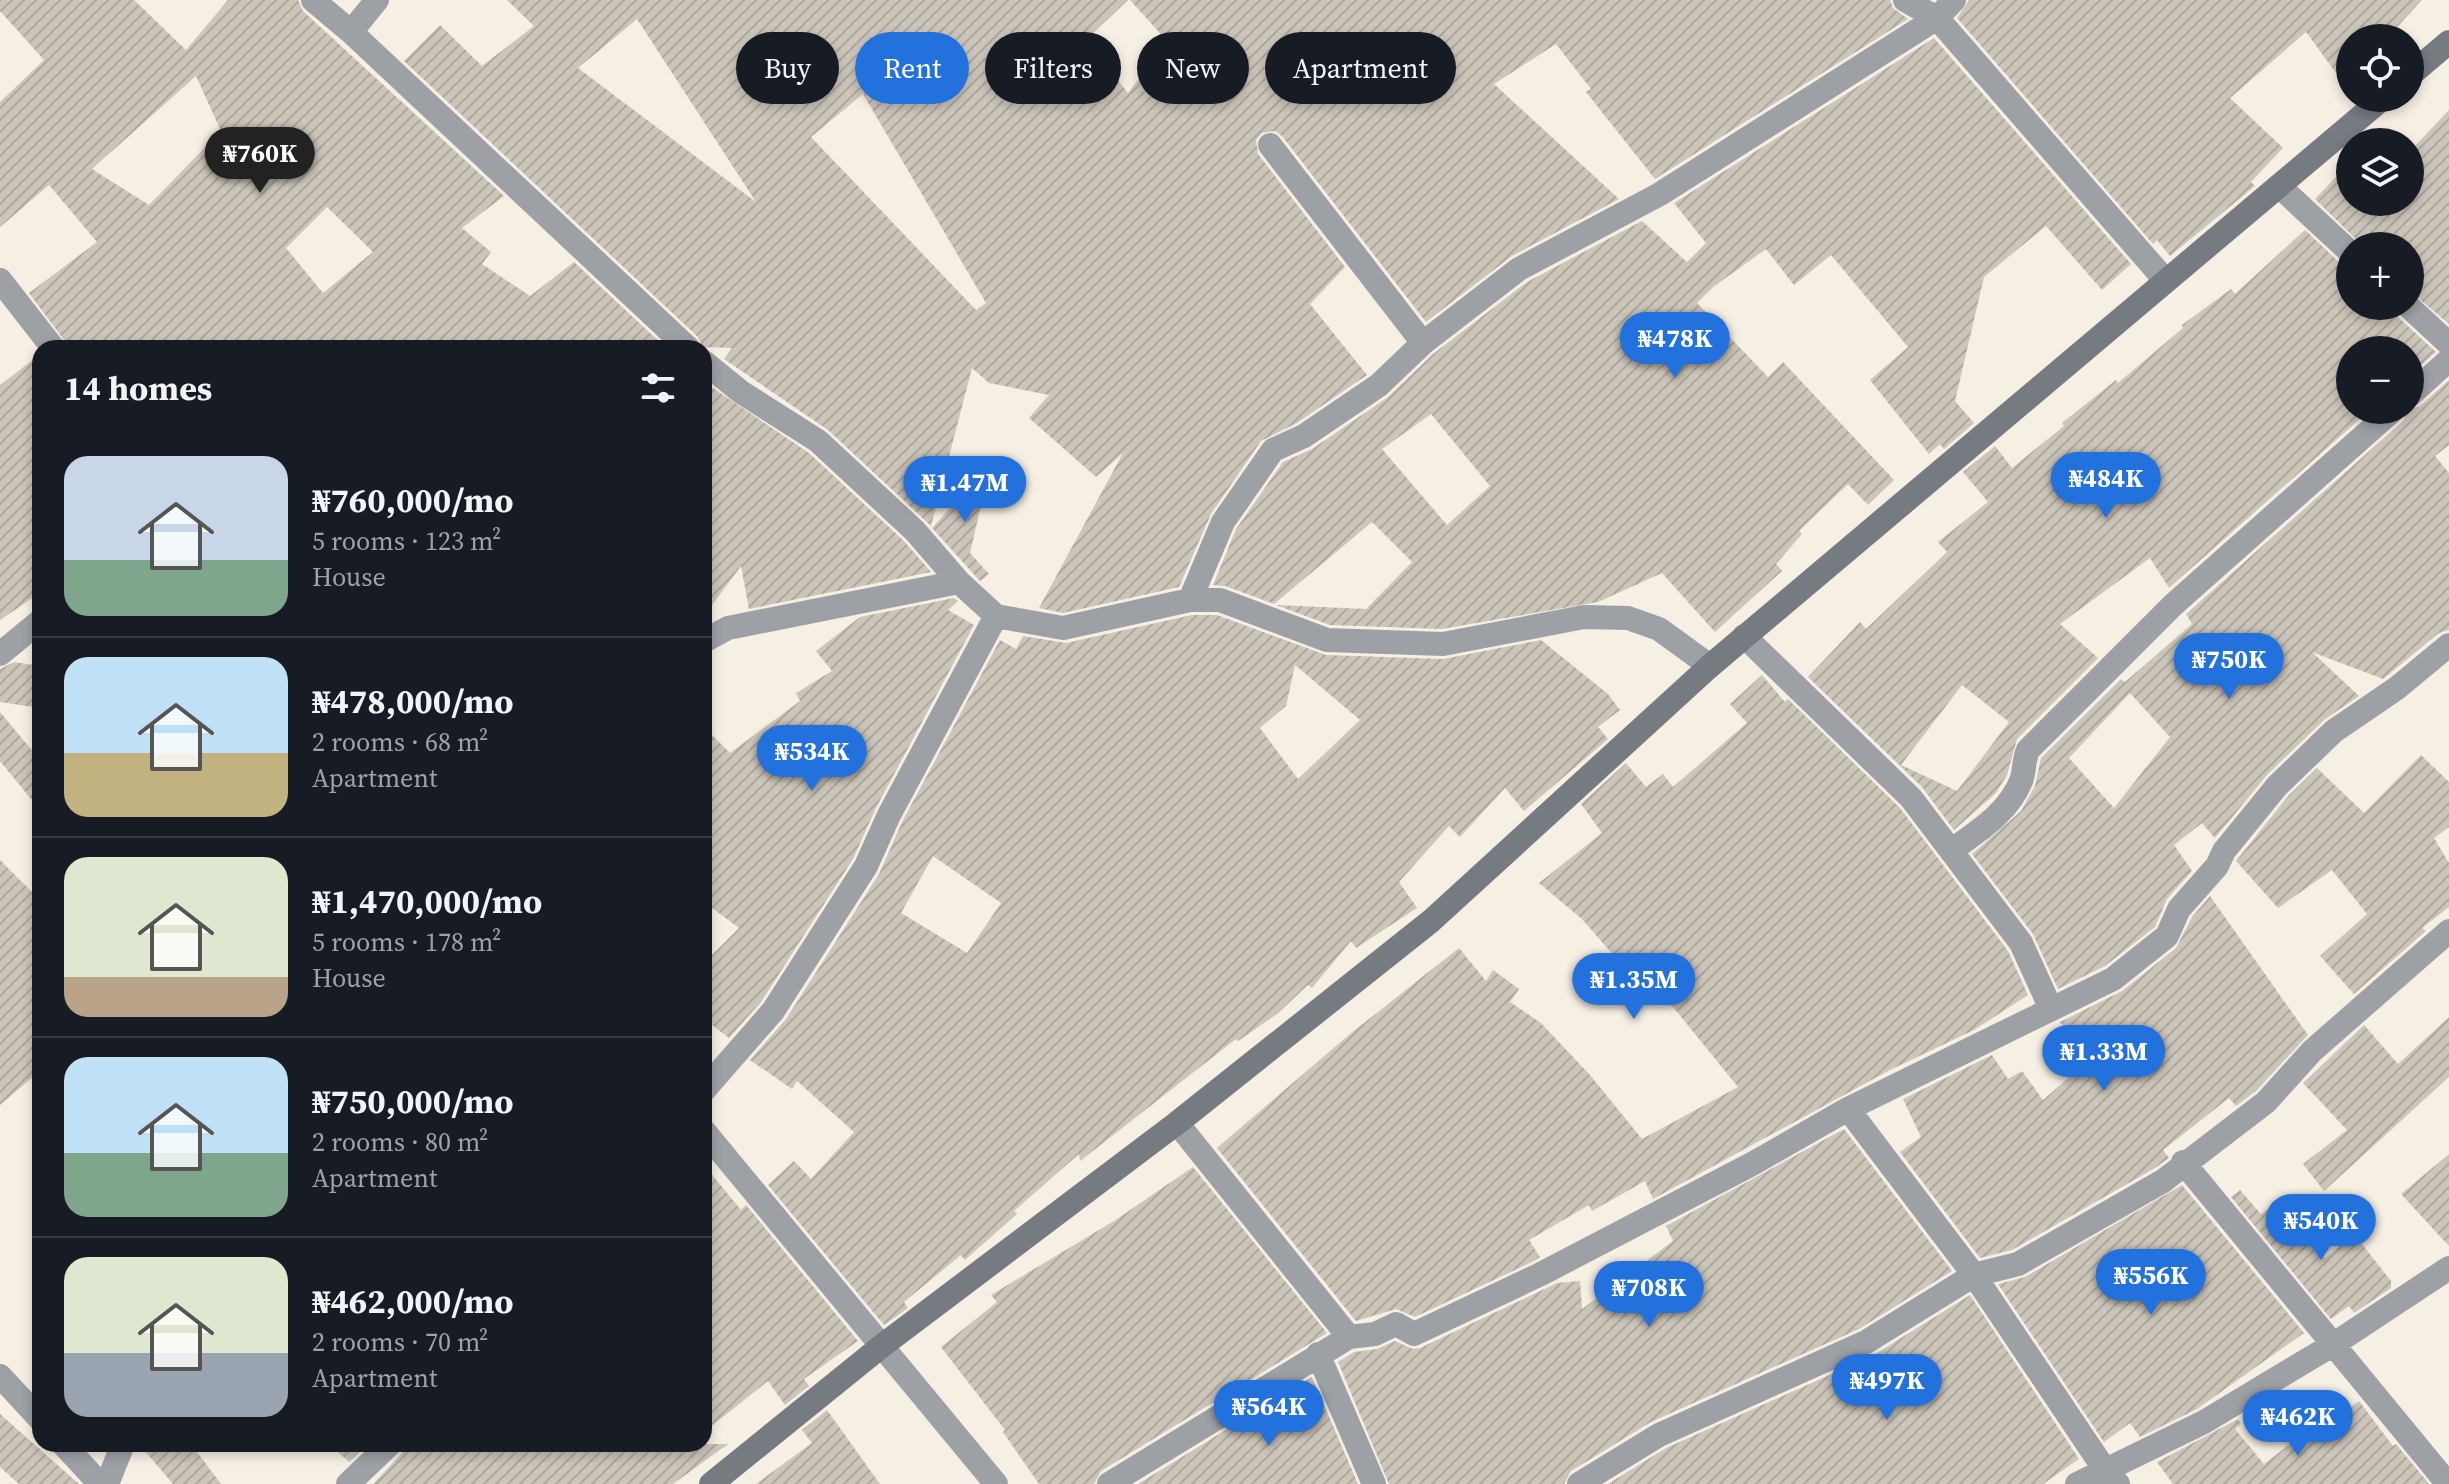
<!DOCTYPE html>
<meta charset="utf-8">
<style>
body{margin:0;font-family:"Source Serif 4",serif;background:#242831;color:#f1f3f6;height:100vh;display:flex;flex-direction:column;font-size:30px;white-space:nowrap}
*{box-sizing:border-box;margin:0}
p{font-size:26px;color:#9ea1a6}
.icon{flex:none;width:44px;height:44px;fill:none;stroke:currentColor;stroke-width:2;stroke-linecap:round;stroke-linejoin:round}
.map{position:relative;flex:1;overflow:hidden}
.sheet{position:absolute;left:32px;top:340px;width:680px;height:1112px;display:flex;flex-direction:column;background:#171b24;border-radius:24px;box-shadow:0 4px 12px #0003}
.sheet>*{flex:none}
.top-card{position:absolute;left:736px;top:32px;width:760px;height:72px;display:flex;gap:16px}
.buttons{position:absolute;left:2336px;top:24px;display:grid;gap:16px}
.buttons a{display:grid;place-items:center;width:88px;height:88px;border-radius:50%;background:#171b24;box-shadow:0 4px 12px #0003;font-size:40px}
.price{position:absolute;translate:-50% -68px;padding:0 18px;border-radius:28px;background:#2371dc;color:#fff;font-size:26px;line-height:52px;filter:drop-shadow(0 2px 4px #0008)}
.price::after{content:'';position:absolute;left:50%;top:48px;width:24px;height:18px;margin-left:-12px;background:inherit;clip-path:polygon(0 0,100% 0,50% 100%)}
.price.selected{background:#222;color:#fff}
ul{padding:0;list-style:none}
li{display:flex;align-items:center;gap:24px;height:200px;padding:0 32px}
li+li{border-top:2px solid #363941}
li span{display:grid;place-items:center;flex:none;width:224px;height:160px;border-radius:24px;color:#555}
li>.icon{margin-inline-start:auto}
span .icon{width:96px;height:96px;fill:#fffc;stroke-width:1}
li b{font-size:34px}
h2{display:flex;justify-content:space-between;align-items:center;height:96px;padding:0 32px;font-size:34px}
.chip{padding:0 28px;border-radius:36px;background:#171b24;box-shadow:0 4px 12px #0003;font-size:28px;line-height:72px}
.chip.selected{background:#2371dc;color:#fff}
.map>svg:first-child{display:block}
.building{fill:url(#building-hatch);fill-rule:evenodd}
.lines{fill:none;stroke-linecap:round;stroke-linejoin:round}
.street{stroke:#9da0a5;stroke-width:24}
.secondary{stroke:#767a81;stroke-width:24}
</style>
<div class="map">
<svg width="2449" height="1484" viewBox="0 0 2449 1484">
<defs>
<pattern id="building-hatch" width="6" height="6" patternUnits="userSpaceOnUse" patternTransform="scale(2)"><rect width="6" height="6" fill="#cbc5ba"/><path d="M-1 1l2-2M0 6l6-6M5 7l2-2" fill="none" stroke="#aea89f"/></pattern>
</defs>
<rect width="100%" height="100%" fill="#f5efe4"/>
<!-- building -->
<path class="building" d="M0 0H134L186 50 228 0H298L303 11 504 196 462 228 491 252 482 264 530 296 574 262 666 348H70L29 293 97 242 49 185 0 227V102L44 60 0 11ZM196 76 221 131 149 205 92 169ZM327 207 373 252 323 293 286 248Z
M507 0H1128L1086 40 1128 93 1167 41 1130 0H1890L1893 8 1908 19 1655 179 1586 92 1591 89 1556 44 1494 84 1619 199 1512 256 1426 322 1282 136 1275 131 1262 133 1256 140 1258 154 1345 267 1310 304 1367 375 1297 423 1261 441 1211 514 1179 587 1063 613 1039 608 1123 453 1096 477 1029 418 1049 395 989 383 972 368 931 526 828 430 724 359 732 348 703 347 698 337 404 61 440 25 482 66 534 26ZM637 19 756 202 578 68ZM863 94 986 303 976 310 811 137Z
M1969 0H2422L2387 38H2350V92L2306 32 2230 98 2283 148 2251 182 2255 186 2170 256 2157 240 2153 244 1957 18Z
M1934 38 2131 264 2102 290 2046 226 1984 277 1955 401 1974 423 1944 449 1940 444 1929 454 1870 380 1908 347 1831 255 1794 285 1766 249 1713 287 1697 303 1768 377 1783 362 1894 480 1868 505 1848 484 1799 531 1802 534 1776 564 1782 571 1715 632 1662 573 1598 602 1442 629 1330 625 1276 605 1366 609 1412 562 1372 522 1274 604 1225 586 1213 585 1236 529 1283 462 1312 449 1388 397 1433 354 1527 282 1642 221 1687 262 1706 243 1674 203ZM1431 414 1490 486 1447 525 1382 449Z
M2449 110V324L2410 291V246H2363L2315 199 2350 162V202H2410V151Z
M2305 230 2340 263 2350 267V306H2393L2398 317 2436 352 2410 375V350H2350V410H2370L2169 588 2150 558 2060 624 2098 658 2017 739 2007 775 1996 793 1954 830 1922 787 1808 677 1860 622 1866 629 1947 552 1938 542 1988 502 1963 472 1995 446 2012 468 2064 426 2062 423 2116 380 2118 383 2183 328 2182 325 2231 289 2235 294ZM1962 685 2009 722 1957 791 1901 765Z
M39 355 40 593 0 620V385Z
M2449 380V445L2435 456 2449 473V630L2439 633 2383 679 2312 652 2359 696 2324 720 2267 775 2215 838 2202 823 2174 845 2192 871 2167 899 2155 927 2105 966 2058 989 2033 934 1972 854 2021 811 2035 786 2041 758 2121 679 2125 682 2192 624 2186 614 2403 421 2408 410 2420 406ZM2130 693 2170 737 2114 808 2069 758Z
M707 384 809 453 904 541 931 572 749 609 741 566 704 616V388Z
M991 462 970 553 989 574 980 581 932 528Z
M954 598 958 601 948 610 974 625 876 808 853 859 761 1002 729 1038 704 1019V963L739 928 704 902 709 872 704 866V727L730 753 800 701 796 693 832 671 816 651 860 617Z
M1192 615H1217L1326 655 1443 659 1541 640 1608 694 1620 710 1598 727 1608 739 1524 811 1505 788 1460 837 1449 826 1399 882 1417 908 1356 948 1351 941 1312 988 1308 985 1277 1014 1238 1041 1236 1039 1080 1161 1079 1154 1014 1211 1017 1214 965 1260 961 1255 904 1302 908 1308 884 1325 768 1185 794 1161 811 1179 854 1132 797 1081 792 1089 750 1060 786 1019 879 874 902 822 1000 640 1016 649 1023 636 1066 643ZM1295 665 1360 720 1298 779 1260 728 1286 706ZM933 856 1001 903 967 953 901 913Z
M14 662 40 666V708L0 702V669Z
M1762 675 1785 702 1788 699 1900 808 2008 951 2028 995 1974 1030 1890 1070 1653 1199 1645 1181 1592 1211 1589 1205 1529 1240 1540 1257 1532 1262 1415 1317 1396 1309 1356 1321 1217 1148 1350 1034 1459 948 1486 981 1493 970 1519 989 1510 1002 1541 1023 1590 1075 1642 1139 1738 1087 1660 991 1643 1005 1620 978 1628 972 1582 919 1539 883 1602 833 1581 804 1626 763 1646 787 1663 774 1673 787 1747 723 1730 704Z
M0 712 40 760V810L0 761Z
M2421 755 2449 782V827L2434 838 2449 863V907L2422 928 2426 931 2354 994 2320 956 2367 914 2332 870 2278 908 2236 861 2288 796 2317 768 2364 813Z
M0 860 40 900V1071L0 1105Z
M2210 896 2308 1035 2256 1091 2236 1106 2229 1098 2163 1150 2169 1158 2155 1168 2012 1250 1980 1258 1900 1152 1921 1137 1903 1099 1992 1055 2008 1079 2022 1071 2043 1100 2090 1059 2060 1022 2122 991 2176 948 2192 917Z
M2449 1017V1077L2324 1191 2303 1164 2347 1130 2303 1083 2364 1025 2398 1064Z
M1844 1129 1952 1271 1859 1329 1651 1422 1571 1471 1564 1484H1389L1338 1362 1354 1352 1377 1349 1395 1341 1413 1349 1420 1348 1557 1283 1580 1281 1582 1309 1673 1241 1666 1226Z
M2449 1154V1246L2401 1194Z
M704 1165 741 1210 746 1205 858 1341 804 1379 809 1386 785 1405 768 1381 704 1432Z
M1193 1167 1327 1333 1101 1471 1094 1484H1039L1003 1432 1005 1430 941 1347 997 1302 991 1295 1114 1221Z
M2182 1185 2304 1333 2197 1409 2140 1437 2130 1423 2104 1442 1998 1284 2025 1277Z
M2240 1190 2261 1214 2277 1202 2325 1258 2354 1234 2391 1281V1288L2354 1313 2349 1306 2331 1319 2231 1197Z
M1970 1295 2079 1459 2043 1484H1608L1666 1448 1872 1356Z
M1312 1377 1358 1484H1138Z
M2359 1401 2393 1446 2396 1444 2429 1484H2173L2157 1462 2238 1419 2241 1424 2235 1429 2264 1464 2313 1426 2316 1432Z
M827 1410 880 1484H756L812 1443 802 1430Z
M0 1414 79 1484H19L0 1467Z
M139 1444H191L221 1484H173Z
M329 1444H368L349 1462Z
M405 1444H728L673 1484H373L401 1454Z"/>
<g class="lines">
<!-- street -->
<path class="street" d="M313 0 351 32 688 348
M1905 0 1937 18 2165 280
M351 32 377 0
M1270 145 1423 343
M2279 186 2350 252
M0 280 53 348
M2408 306 2449 344
M704 362 741 392 818 441 915 531 959 582 996 616 1063 628 1190 600H1220L1327 640 1443 644 1584 617 1628 618 1659 629 1710 666
M2410 395 2449 360
M1190 600 1223 522 1273 450 1304 436 1379 385 1423 343 1519 269 1660 194 1937 18 1954 0
M1744 636 1911 798 2021 943 2051 1009
M704 641 728 628 959 582
M0 654 40 621
M1952 850C1978 831 2008 813 2021 781 2025 771 2023 761 2028 750L2173 605 2393 410
M704 1090 773 1011 866 866 889 815 996 616
M1848 1109 1974 1275 2105 1470 2118 1484
M1177 1123 1349 1337
M704 1131 996 1484
M2183 1162 2448 1484
M1318 1354 1374 1484
M0 1376 40 1419
M63 1444 100 1484
M107 1484 123 1444
M348 1484 390 1444
M1109 1484 1349 1337 1375 1334 1396 1324 1414 1334 1539 1275 1752 1164 1848 1109 2113 979 2167 936 2179 909 2217 866 2224 851 2277 786 2334 731 2397 688 2449 645
M1579 1484 1659 1435 1866 1342 1974 1275 2018 1264 2163 1181 2266 1102 2312 1051 2449 931
M2077 1484 2204 1422 2334 1344 2449 1268"/>
<!-- secondary -->
<path class="secondary" d="M2410 75 2449 42
M711 1484 883 1345 1177 1123 1431 921 1710 666 2383 98"/>
</g>
</svg>
<div class="buttons">
<a><svg class="icon" aria-label="locate" viewBox="0 0 24 24"><circle cx="12" cy="12" r="6"/><path d="M12 2v4M12 18v4M2 12h4M18 12h4"/></svg></a>
<a><svg class="icon" aria-label="layers" viewBox="0 0 24 24"><path d="M12 4l9 5-9 5-9-5zM3 14l9 5 9-5"/></svg></a>
<a>+</a>
<a>−</a>
</div>
<b class="price selected" style="left:260px;top:195px">₦760K</b>
<b class="price" style="left:1675px;top:380px">₦478K</b>
<b class="price" style="left:2106px;top:520px">₦484K</b>
<b class="price" style="left:965px;top:524px">₦1.47M</b>
<b class="price" style="left:2229px;top:701px">₦750K</b>
<b class="price" style="left:812px;top:793px">₦534K</b>
<b class="price" style="left:1634px;top:1021px">₦1.35M</b>
<b class="price" style="left:2104px;top:1093px">₦1.33M</b>
<b class="price" style="left:2321px;top:1262px">₦540K</b>
<b class="price" style="left:2151px;top:1317px">₦556K</b>
<b class="price" style="left:1649px;top:1329px">₦708K</b>
<b class="price" style="left:1887px;top:1422px">₦497K</b>
<b class="price" style="left:1269px;top:1448px">₦564K</b>
<b class="price" style="left:2298px;top:1458px">₦462K</b>
<div class="top-card">
<a class="chip">Buy</a>
<a class="chip selected">Rent</a>
<a class="chip">Filters</a>
<a class="chip">New</a>
<a class="chip">Apartment</a>
</div>
<section class="sheet">
<h2>14 homes<svg class="icon" aria-label="filters" viewBox="0 0 24 24"><path d="M4 7h16M4 17h16"/><circle cx="9" cy="7" r="2"/><circle cx="15" cy="17" r="2"/></svg></h2>
<ul>
<li><span style="background:linear-gradient(#c9d6e8 65%,#7fa58c 0)"><svg class="icon" aria-label="home" viewBox="0 0 24 24"><path d="M3 11l9-7 9 7M6 9v11h12V9"/></svg></span><div><b>₦760,000/mo</b><p>5 rooms · 123 m²</p><p>House</p></div></li>
<li><span style="background:linear-gradient(#bfe0f5 60%,#c2b280 0)"><svg class="icon" aria-label="home" viewBox="0 0 24 24"><path d="M3 11l9-7 9 7M6 9v11h12V9"/></svg></span><div><b>₦478,000/mo</b><p>2 rooms · 68 m²</p><p>Apartment</p></div></li>
<li><span style="background:linear-gradient(#dfe7d0 75%,#b9a48a 0)"><svg class="icon" aria-label="home" viewBox="0 0 24 24"><path d="M3 11l9-7 9 7M6 9v11h12V9"/></svg></span><div><b>₦1,470,000/mo</b><p>5 rooms · 178 m²</p><p>House</p></div></li>
<li><span style="background:linear-gradient(#bfe0f5 60%,#7fa58c 0)"><svg class="icon" aria-label="home" viewBox="0 0 24 24"><path d="M3 11l9-7 9 7M6 9v11h12V9"/></svg></span><div><b>₦750,000/mo</b><p>2 rooms · 80 m²</p><p>Apartment</p></div></li>
<li><span style="background:linear-gradient(#dfe7d0 60%,#9aa5b1 0)"><svg class="icon" aria-label="home" viewBox="0 0 24 24"><path d="M3 11l9-7 9 7M6 9v11h12V9"/></svg></span><div><b>₦462,000/mo</b><p>2 rooms · 70 m²</p><p>Apartment</p></div></li>
</ul>
</section>
</div>
